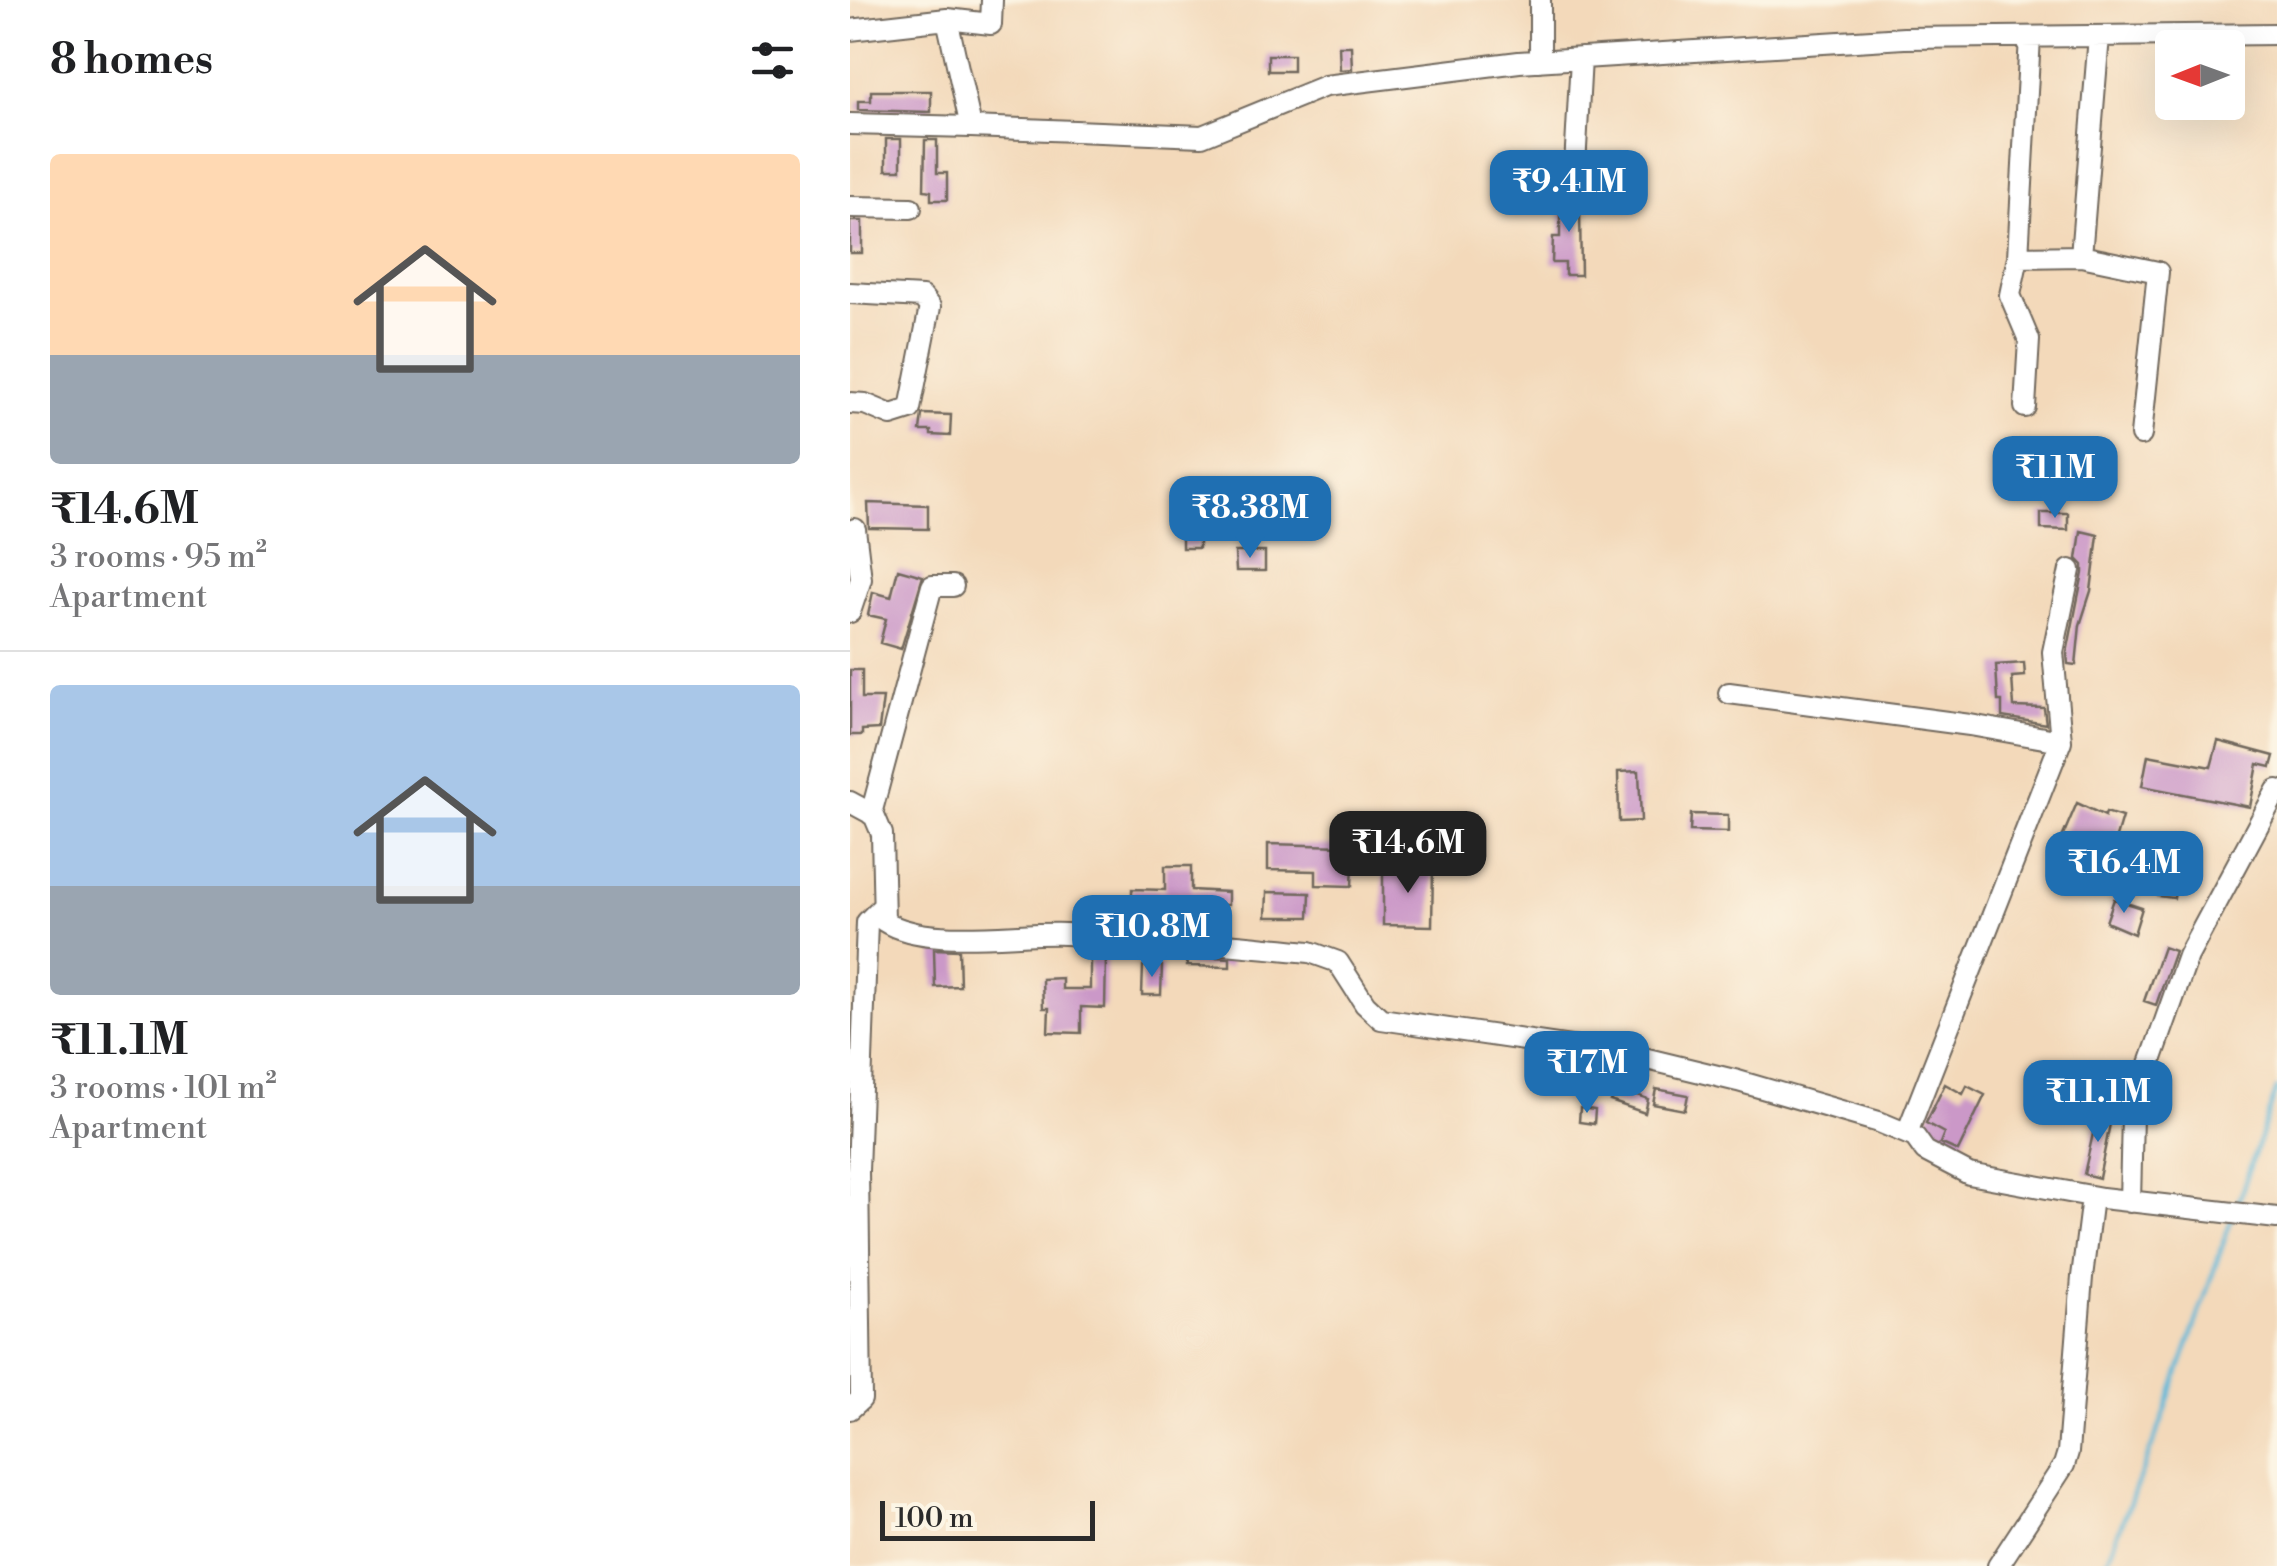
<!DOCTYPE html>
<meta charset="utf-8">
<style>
body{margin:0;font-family:"Libre Bodoni",serif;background:#f2f2f2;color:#202124;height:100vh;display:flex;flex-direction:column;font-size:38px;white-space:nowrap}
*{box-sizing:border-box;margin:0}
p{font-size:32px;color:#757577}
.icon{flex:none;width:55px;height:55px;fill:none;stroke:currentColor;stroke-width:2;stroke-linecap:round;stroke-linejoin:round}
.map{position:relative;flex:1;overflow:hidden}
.panel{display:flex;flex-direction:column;background:#fff;width:850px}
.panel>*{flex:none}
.needle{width:65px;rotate:269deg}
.fabs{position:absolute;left:1305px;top:30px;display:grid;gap:20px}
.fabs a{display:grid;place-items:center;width:90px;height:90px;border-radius:10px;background:#fff;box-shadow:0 10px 40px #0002;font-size:50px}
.scale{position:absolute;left:30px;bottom:25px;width:215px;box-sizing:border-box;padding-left:10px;border:5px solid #2b2b2b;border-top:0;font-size:28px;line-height:35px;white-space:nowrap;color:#2b2b2b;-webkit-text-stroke:8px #fcf5e5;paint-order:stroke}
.price{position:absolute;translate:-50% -85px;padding:0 22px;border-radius:20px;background:#1f6fb2;color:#fff;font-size:32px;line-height:65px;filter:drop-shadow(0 2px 5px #0008)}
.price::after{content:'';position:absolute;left:50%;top:60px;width:30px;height:22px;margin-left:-15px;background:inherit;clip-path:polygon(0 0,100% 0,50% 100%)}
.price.selected{background:#222;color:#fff}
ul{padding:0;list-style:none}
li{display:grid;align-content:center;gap:20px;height:530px;padding:0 50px}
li+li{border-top:2px solid #e0e0e0}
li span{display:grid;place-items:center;height:310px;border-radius:10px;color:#555}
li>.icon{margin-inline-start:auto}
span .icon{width:180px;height:180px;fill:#fffc;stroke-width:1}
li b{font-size:42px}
h2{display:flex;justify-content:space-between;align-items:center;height:120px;padding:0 50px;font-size:42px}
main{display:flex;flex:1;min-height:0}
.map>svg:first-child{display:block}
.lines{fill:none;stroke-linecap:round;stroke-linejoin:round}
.stream{stroke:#5bb8d9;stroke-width:4}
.building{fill:#cb98c8}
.minor-casing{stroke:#71685d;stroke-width:24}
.minor{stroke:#fff;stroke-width:20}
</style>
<main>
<section class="panel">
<h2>8 homes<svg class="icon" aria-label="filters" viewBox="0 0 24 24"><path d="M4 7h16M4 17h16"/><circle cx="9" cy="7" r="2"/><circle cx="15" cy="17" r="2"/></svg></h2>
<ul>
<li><span style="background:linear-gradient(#ffd9b3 65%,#9aa5b1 0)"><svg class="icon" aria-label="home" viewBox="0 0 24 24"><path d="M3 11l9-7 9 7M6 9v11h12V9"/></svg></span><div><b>₹14.6M</b><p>3 rooms · 95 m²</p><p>Apartment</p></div></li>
<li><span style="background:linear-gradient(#a9c7e8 65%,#9aa5b1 0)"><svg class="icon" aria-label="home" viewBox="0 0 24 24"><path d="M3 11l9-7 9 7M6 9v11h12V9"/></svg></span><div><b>₹11.1M</b><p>3 rooms · 101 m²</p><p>Apartment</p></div></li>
</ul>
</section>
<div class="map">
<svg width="1427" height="1566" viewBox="0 0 1427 1566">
<rect width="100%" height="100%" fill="#fcf5e5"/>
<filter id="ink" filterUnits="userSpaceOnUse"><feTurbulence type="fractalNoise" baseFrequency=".01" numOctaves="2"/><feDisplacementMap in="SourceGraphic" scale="20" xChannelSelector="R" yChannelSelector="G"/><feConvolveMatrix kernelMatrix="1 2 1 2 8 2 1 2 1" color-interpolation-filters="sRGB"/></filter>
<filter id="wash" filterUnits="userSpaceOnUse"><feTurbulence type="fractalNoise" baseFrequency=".0048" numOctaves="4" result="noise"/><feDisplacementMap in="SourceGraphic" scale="40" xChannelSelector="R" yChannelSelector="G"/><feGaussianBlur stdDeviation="2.25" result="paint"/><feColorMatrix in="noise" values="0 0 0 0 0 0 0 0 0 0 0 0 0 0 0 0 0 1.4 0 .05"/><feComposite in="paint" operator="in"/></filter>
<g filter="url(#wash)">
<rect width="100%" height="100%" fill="#f3d9ba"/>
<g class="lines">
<!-- stream -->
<path class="stream" d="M1387 1205 1427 1089
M1255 1566 1313 1418 1382 1218"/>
</g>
<g id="blocks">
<!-- building -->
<path class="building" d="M489 46H501L502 69 490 70Z
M418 55H443V71H418Z
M21 91H81V112L8 110V101H21Z
M36 139H51V170H36Z
M75 140H87V173H97V200H81V191L74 190Z
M710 192 722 198 734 193 733 210H730L731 275H715V263H702L703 237H710Z
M0 221H12V253H0Z
M72 414 101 415 100 436 81 435V431H70Z
M18 503 78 505V529L19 528Z
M332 512H349V548H332Z
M1191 513H1218V530L1191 529Z
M1231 531 1248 535 1241 591 1230 625 1226 665 1218 664 1217 653 1233 573V565L1227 559Z
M385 552H415V571H386Z
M48 569 73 576 51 649 30 643 36 619 18 615 23 592 41 597Z
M1174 663 1175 676 1162 677 1164 707 1194 708 1196 724 1152 717V701H1148L1146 665Z
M0 670H12V698H33L29 729 12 730V735H0Z
M1368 741 1424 756 1421 767 1408 764 1400 807 1292 786 1298 755 1361 767Z
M789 771 791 821 769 822 768 772Z
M1227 803 1255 816 1256 812 1272 817 1263 847 1281 851 1275 882 1260 879 1261 875 1239 868 1242 860 1209 845Z
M841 814 878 815V832L840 831Z
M418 844 493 846 492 860 503 861 502 886 466 885V871L418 870Z
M315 866H341V890L378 892V905H371V918L345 917 346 909 282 907V889L315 890Z
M533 866 583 867 582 926 533 925Z
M1312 871 1328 874 1324 898 1308 896Z
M417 892 460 893 459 917H416Z
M1264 899 1292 908 1284 934 1256 922Z
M1313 947 1325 951 1306 1005 1294 1001Z
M84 949 109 950 110 986 85 987Z
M337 955 380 958V967L337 966Z
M240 959H256L255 1008 231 1007V1033L198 1032 199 1008H193L192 979 212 978V989H240Z
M293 966H312L311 995H292Z
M1095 1084 1113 1094 1117 1086 1135 1095 1108 1151 1090 1143 1094 1133 1076 1123Z
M765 1087 798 1099 795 1113 760 1101Z
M806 1089 838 1095 835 1110 803 1104Z
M730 1108 745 1110 744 1124 729 1122Z
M1248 1111 1262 1114 1249 1178 1234 1174Z"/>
</g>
</g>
<g filter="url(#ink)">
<use href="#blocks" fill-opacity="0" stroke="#71685d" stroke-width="2.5"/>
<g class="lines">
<!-- minor casing -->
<g class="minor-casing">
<path id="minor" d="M690 0V61
M97 19 141 24 142 0
M0 30 97 19 121 127 352 136 475 86 669 62 1054 38 1427 34
M0 124 121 127
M724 184 731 58
M0 207 61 208
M1231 256 1249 36
M1168 257 1231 256 1308 272 1291 435
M0 293 72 297 80 307 60 409 41 415 15 404 0 403
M1175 407 1179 340 1160 295 1168 257 1180 37
M0 612 11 579 5 529
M879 693 1120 725 1211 741
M0 802 24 815 32 834 34 921C75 948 164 932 215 934 296 936 378 944 460 952L488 962 515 1004 531 1019 789 1057 888 1081 1029 1122 1065 1137 1075 1151 1119 1174 1252 1198 1427 1218
M21 814 82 586H103
M1057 1133 1211 741 1203 652 1220 570
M1280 1202 1282 1115 1338 956 1427 790
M0 1409 11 1399 8 1171 17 922 32 907
M1148 1566 1214 1465 1218 1452 1232 1277 1242 1197"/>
</g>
<!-- minor -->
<use href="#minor" class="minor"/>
</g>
</g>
</svg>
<div class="fabs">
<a><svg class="needle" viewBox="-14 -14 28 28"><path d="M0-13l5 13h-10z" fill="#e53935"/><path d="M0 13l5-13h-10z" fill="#757577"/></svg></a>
</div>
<div class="scale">100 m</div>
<b class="price" style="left:719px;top:235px">₹9.41M</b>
<b class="price" style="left:1205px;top:521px">₹11M</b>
<b class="price" style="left:400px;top:561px">₹8.38M</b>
<b class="price selected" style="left:558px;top:896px">₹14.6M</b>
<b class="price" style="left:1274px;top:916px">₹16.4M</b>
<b class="price" style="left:302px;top:980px">₹10.8M</b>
<b class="price" style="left:737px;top:1116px">₹17M</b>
<b class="price" style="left:1248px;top:1145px">₹11.1M</b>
</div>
</main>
